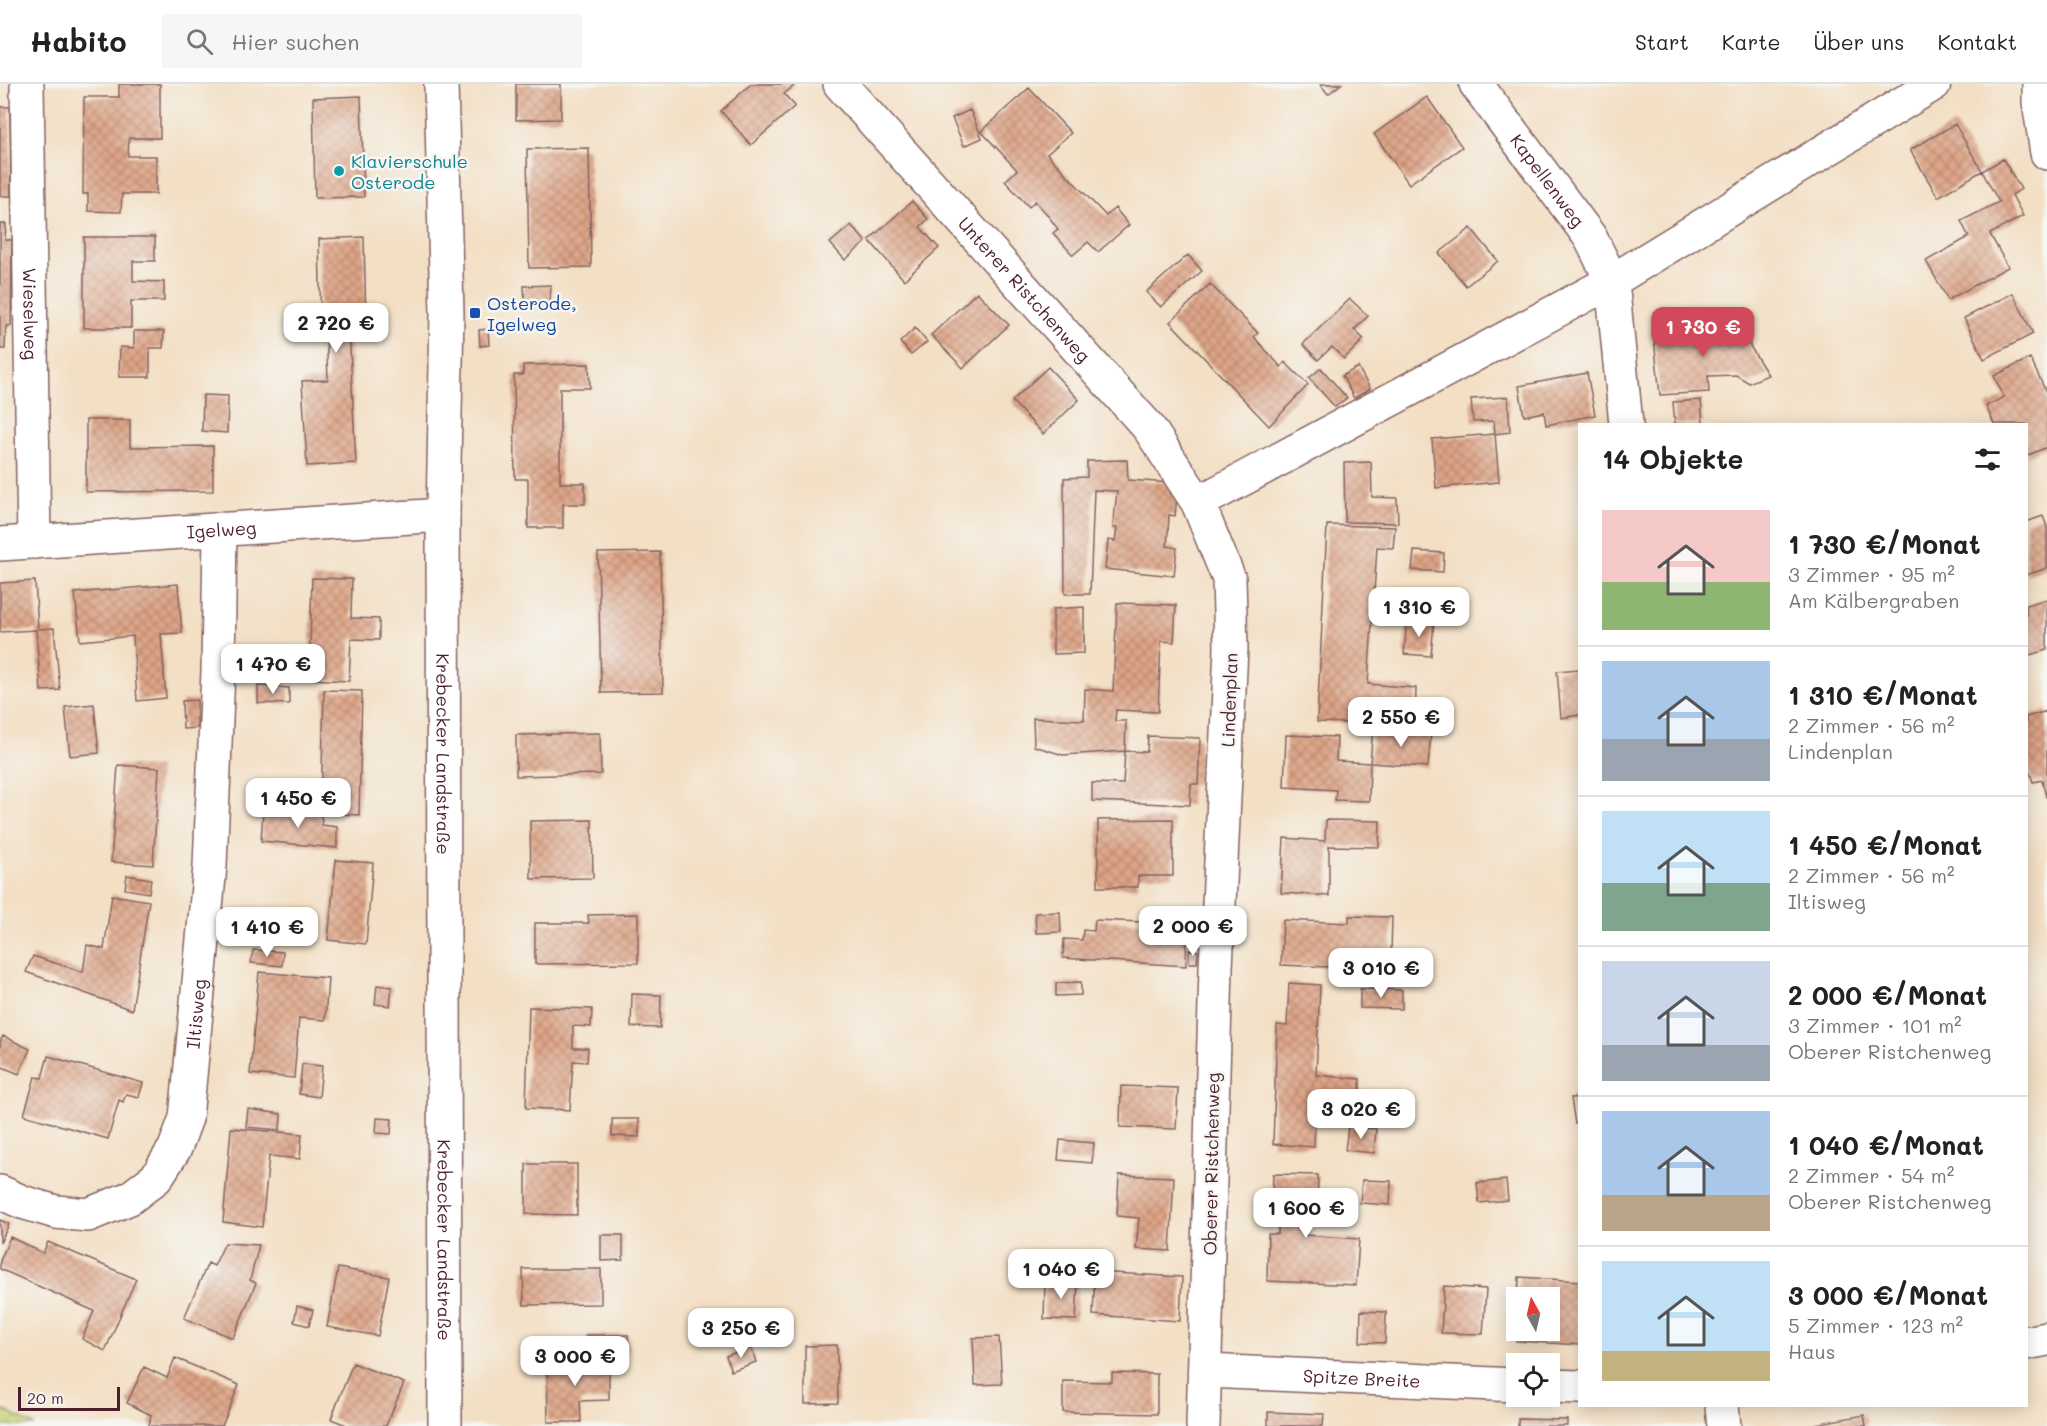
<!DOCTYPE html>
<html lang="de">
<meta charset="utf-8">
<style>
body{margin:0;font-family:Mali,sans-serif;background:#f6f6f6;color:#222;height:100vh;display:flex;flex-direction:column;font-size:22px;white-space:nowrap}
*{box-sizing:border-box;margin:0}
p{font-size:20px;color:#767676}
.icon{flex:none;width:33px;height:33px;fill:none;stroke:currentColor;stroke-width:2;stroke-linecap:round;stroke-linejoin:round}
.map{position:relative;flex:1;overflow:hidden}
.details{position:absolute;left:1578px;top:339px;width:450px;height:984px;display:flex;flex-direction:column;background:#fff;border-radius:0px;box-shadow:0 3px 15px #0003}
.details>*{flex:none}
.needle{width:39px;rotate:352deg}
.fabs{position:absolute;left:1506px;top:1203px;display:grid;gap:12px}
.fabs a{display:grid;place-items:center;width:54px;height:54px;border-radius:0px;background:#fff;box-shadow:0 3px 15px #0003;font-size:30px}
.scale{position:absolute;left:18px;bottom:15px;width:102px;box-sizing:border-box;padding-left:6px;border:3px solid #4a1f2b;border-top:0;font-size:16px;line-height:21px;white-space:nowrap;color:#4a1f2b;-webkit-text-stroke:4px #f6f6f2;paint-order:stroke}
.price{position:absolute;translate:-50% -51px;padding:0 14px;border-radius:12px;background:#fff;color:#222;font-size:20px;line-height:39px;filter:drop-shadow(0 2px 3px #0008)}
.price::after{content:'';position:absolute;left:50%;top:36px;width:18px;height:14px;margin-left:-9px;background:inherit;clip-path:polygon(0 0,100% 0,50% 100%)}
.price.selected{background:#d1495b;color:#fff}
ul{padding:0;list-style:none}
li{display:flex;align-items:center;gap:18px;height:150px;padding:0 24px}
li+li{border-top:2px solid #e0e0e0}
li span{display:grid;place-items:center;flex:none;width:168px;height:120px;border-radius:0px;color:#555}
li>.icon{margin-inline-start:auto}
span .icon{width:72px;height:72px;fill:#fffc;stroke-width:1}
li b{font-size:26px}
h2{display:flex;justify-content:space-between;align-items:center;height:72px;padding:0 24px;font-size:26px}
header{display:flex;align-items:center;gap:36px;box-sizing:border-box;height:84px;padding:0 30px;background:#fff;border-bottom:2px solid #e0e0e0}
header strong{font-size:28px}
nav{display:flex;gap:33px;margin-inline-start:auto;font-size:21px}
.search{width:420px;height:54px;background:#f6f6f6;display:flex;align-items:center;gap:15px;box-sizing:border-box;padding:0 21px;border-radius:0px;color:#767676;font-size:22px}
.map>svg:first-child{display:block}
.grass{fill:url(#grass-dots);stroke:#86784e;stroke-width:1.5}
.building{fill:url(#building-cross-hatch)}
.lines{fill:none;stroke-linecap:round;stroke-linejoin:round}
.minor-casing{stroke:#856261;stroke-width:36}
.major-casing{stroke:#856261;stroke-width:36}
.minor{stroke:#fff;stroke-width:33}
.major{stroke:#fff;stroke-width:33}
.culture-dot{fill:#0f9aa8;stroke:#f6f6f2;stroke-width:2}
.transit-dot{fill:#1a4fb4;stroke:#f6f6f2;stroke-width:2}
.labels{text-anchor:middle;dominant-baseline:central;stroke-width:5;stroke-linejoin:round;paint-order:stroke}
.culture-label{font-size:18px;fill:#0d838f;stroke:#f6f6f2;text-anchor:start}
.street-label{font-size:18px;fill:#4a1f2b;stroke:#f6f6f2}
.transit-label{font-size:18px;fill:#164399;stroke:#f6f6f2;text-anchor:start}
</style>
<header>
<strong>Habito</strong>
<div class="search"><svg class="icon" aria-label="search" viewBox="0 0 24 24"><circle cx="10" cy="10" r="6"/><path d="M15 15l6 6"/></svg>Hier suchen</div>
<nav><a>Start</a><a>Karte</a><a>Über uns</a><a>Kontakt</a></nav>
</header>
<div class="map">
<svg width="2047" height="1342" viewBox="0 0 2047 1342">
<defs>
<pattern id="grass-dots" width="8" height="8" patternUnits="userSpaceOnUse" patternTransform="scale(1.5)"><rect width="8" height="8" fill="#c2d072"/><path d="M2 2h.1M6 6h.1" fill="none" stroke="#a8b263" stroke-width="1.8" stroke-linecap="round"/></pattern>
<pattern id="building-cross-hatch" width="8" height="8" patternUnits="userSpaceOnUse" patternTransform="scale(1.5)"><rect width="8" height="8" fill="#dea587"/><path d="M0 0l8 8M0 8l8-8" fill="none" stroke="#b6866f"/></pattern>
</defs>
<rect width="100%" height="100%" fill="#f6f6f2"/>
<filter id="ink" filterUnits="userSpaceOnUse"><feTurbulence type="fractalNoise" baseFrequency=".0167" numOctaves="2"/><feDisplacementMap in="SourceGraphic" scale="12" xChannelSelector="R" yChannelSelector="G"/><feConvolveMatrix kernelMatrix="1 2 1 2 8 2 1 2 1" color-interpolation-filters="sRGB"/></filter>
<filter id="wash" filterUnits="userSpaceOnUse"><feTurbulence type="fractalNoise" baseFrequency=".008" numOctaves="4" result="noise"/><feDisplacementMap in="SourceGraphic" scale="24" xChannelSelector="R" yChannelSelector="G"/><feGaussianBlur stdDeviation="1.35" result="paint"/><feColorMatrix in="noise" values="0 0 0 0 0 0 0 0 0 0 0 0 0 0 0 0 0 1.4 0 .05"/><feComposite in="paint" operator="in"/></filter>
<g filter="url(#wash)">
<rect width="100%" height="100%" fill="#f3dfc4"/>
<!-- grass -->
<path class="grass" d="M0 1324 35 1342H0Z"/>
<g id="blocks">
<!-- building -->
<path class="building" d="M119 0H160V54H129L128 72H156V110H122L121 128 88 127V110H83L84 13H119Z
M516 0H561V35L516 36Z
M751 0H792L794 2 784 10 795 22 751 61 721 27Z
M1320 0H1341L1328 10Z
M1029 4 1071 49 1047 70 1106 132 1115 124 1129 141 1098 168 1088 158 1073 171 1053 149 1058 145 1046 129 1035 117 1029 123 1005 97 1017 86 981 47Z
M361 12 364 113 315 114 313 14Z
M1427 13 1462 63 1409 100 1374 50Z
M0 23H10L11 112H0Z
M970 26 982 54 964 62 952 34Z
M1955 40 1982 87 1938 113 1910 66Z
M589 64 591 183 529 184 527 65Z
M2003 75 2021 105 2012 111 2023 132 1990 150 2008 183 1948 216 1926 177 1969 153 1961 137 1999 118 1982 87Z
M912 117 928 135 920 143 939 164 904 196 869 156Z
M0 140H6L5 156H12L11 242H6L5 265H0Z
M851 141 866 158 845 176 830 159Z
M1471 144 1498 177 1466 202 1439 169Z
M84 153H155V177H133V197L164 198V217H131V244H84Z
M364 153 366 244H349L356 379 307 382 302 297 328 296 326 244H321L319 155Z
M1188 171 1202 187 1161 223 1146 208Z
M1210 200 1258 249 1254 253 1281 283 1285 278 1308 301 1269 342 1170 238Z
M551 201 550 219 525 218 524 202Z
M977 208 1009 241 963 284 931 251Z
M2013 209 2033 250 1984 275 1964 234Z
M1350 215 1368 232 1354 246 1364 255 1344 275 1332 263 1318 276 1303 260Z
M1703 241 1704 248 1748 243 1750 262 1768 291 1749 299 1736 291 1708 292 1709 308 1660 311 1653 246Z
M915 244 927 258 911 271 900 258Z
M488 245 489 261 480 262 479 246Z
M134 247H164L163 264H150V293H119L120 263 134 264Z
M2030 274 2047 310V363L2026 372V340H1994L1986 322 2004 313 1994 292Z
M589 280 590 304H560V399H585V420H563V444H528V395H515L514 291H523V281Z
M1048 283 1079 316 1043 350 1012 317Z
M1358 283 1370 305 1354 314 1342 292Z
M1321 284 1347 314 1335 323 1309 294Z
M1587 289 1595 331 1546 341 1544 328 1524 332 1519 302Z
M203 311 228 312 227 349 202 347Z
M1508 313 1510 348 1495 350 1494 337 1473 338 1471 315Z
M1701 316 1703 339 1675 340 1673 318Z
M86 336H130V363L213 362V407L86 408Z
M1495 350 1499 398 1436 404 1432 355Z
M1127 376 1128 396 1171 399 1170 410 1177 411 1175 432 1169 431 1168 449 1167 462 1177 464 1174 492 1105 485 1108 456 1115 457 1117 444H1113L1117 407 1094 406 1090 510H1065L1064 394 1087 393V377Z
M1371 378 1372 413 1397 414 1398 439 1345 438 1344 379Z
M2043 432 2047 443V484L2026 491V438Z
M1327 441 1395 443 1393 464 1377 463 1368 600 1416 604 1415 641 1317 638Z
M1414 467 1444 469 1443 488 1412 486Z
M660 468 663 608 601 609 598 469Z
M312 494 352 495 351 534 379 535V556L351 555 349 597 309 595Z
M35 497 38 545 54 544 60 606 41 607 36 546 0 548V499Z
M178 500 182 549 161 550 166 614 137 617 133 552 80 557 75 509Z
M2047 515V566L2026 572V521Z
M1117 519 1176 521 1174 558 1161 557 1158 628 1116 626 1115 637H1126L1125 667 1063 671 1034 662 1033 634 1084 636 1085 605 1113 607Z
M1084 523V569L1053 570V525Z
M1407 535 1434 537 1431 572 1404 570Z
M1580 585V631L1561 634 1557 587Z
M258 602 289 604V620L258 619Z
M324 606 362 607 359 731 321 729Z
M197 616V644L183 645 182 617Z
M94 620 99 669 70 672 65 623Z
M2047 627V713H2046L2042 696 2033 698 2026 676V633Z
M1373 644 1431 648 1428 683 1370 679Z
M600 649 601 690 516 692V651Z
M1286 651 1337 653 1336 677 1370 679 1369 717 1335 716 1336 706 1284 703Z
M1148 652 1200 654 1198 700H1191L1190 721 1092 717V699L1123 700 1125 667 1147 668Z
M118 681 159 684 153 781 111 778Z
M263 726 321 729 322 741 337 743V764L261 757Z
M1173 735V792H1138V803H1098V736Z
M592 736 593 794 531 795 530 737Z
M1326 736 1380 737 1379 763 1329 762V812L1281 809 1284 754 1325 757Z
M336 776 373 779 366 860 328 856Z
M127 791 151 795 149 809 125 805Z
M112 811 149 817 132 926 26 888 33 872 83 888 87 861 104 865Z
M1060 828 1061 848 1036 849 1035 829Z
M638 830V879L535 880V839H589L588 831Z
M1349 832 1392 833 1391 870 1354 869 1353 884 1281 881 1283 836 1349 839Z
M1095 836 1187 840 1186 882 1063 874 1064 855 1082 856 1083 846 1094 847Z
M253 866 283 868 282 882 251 879Z
M1189 866 1198 867 1197 879H1189Z
M259 888 328 894 325 936 299 934 294 994 250 990Z
M1081 898V911L1056 912V899Z
M1289 899 1320 901 1316 991 1360 995V1015L1316 1012 1314 1063 1273 1060 1277 941 1287 942Z
M377 901 392 903 390 922 375 920Z
M1360 905 1402 906V925L1360 924Z
M632 910 661 911 660 944 631 943Z
M529 923 592 925 591 943 573 942V964H588L587 978 573 977 570 1026 526 1024Z
M3 952 30 965 19 990 0 982V958Z
M48 972 143 999 139 1013 126 1010 123 1018 119 1016 108 1055 24 1031 35 993 42 994Z
M302 980 322 982 319 1013 299 1010Z
M1121 1002 1178 1004 1176 1045 1120 1043Z
M1580 1013V1040H1575L1571 1014Z
M248 1025 281 1030 280 1046 246 1043Z
M377 1034 392 1035 391 1050 376 1049Z
M612 1035H639V1053L612 1052Z
M1348 1043 1376 1045 1374 1069 1345 1066Z
M231 1044 302 1050 300 1075 269 1072 262 1143 223 1138Z
M1060 1056 1094 1059 1092 1079 1058 1076Z
M526 1080H577V1131L526 1130Z
M1273 1090 1318 1091 1317 1133 1306 1132 1305 1151 1359 1155 1356 1201 1267 1197 1268 1150H1278V1131H1271Z
M1119 1091 1174 1093 1170 1167 1136 1165 1139 1134 1117 1132Z
M1362 1096 1391 1097 1390 1121 1360 1119Z
M1506 1096 1508 1116 1479 1119 1477 1099Z
M0 1136 9 1140 0 1159Z
M601 1151H623V1176L601 1177Z
M10 1153 43 1169 48 1158 136 1195 105 1267 82 1255 94 1227 0 1185V1177Z
M225 1159 259 1161 250 1196 256 1199 233 1254 184 1234 208 1179 214 1182Z
M338 1184 389 1193 378 1252 327 1243Z
M523 1185H601V1220L524 1221Z
M1095 1188 1182 1193 1180 1237 1093 1231Z
M1519 1193 1580 1197V1261L1516 1257 1517 1246H1550V1214H1518Z
M1045 1197 1078 1198 1076 1236 1044 1235Z
M1444 1202 1486 1205 1483 1250 1441 1249Z
M297 1222 313 1226 309 1242 294 1238Z
M1361 1227 1386 1228 1385 1259 1360 1258Z
M586 1251H628V1269H586Z
M999 1253 1002 1300 975 1301 973 1254Z
M837 1261 838 1319 805 1320V1262Z
M751 1263 756 1278 731 1287 726 1272Z
M175 1274 239 1301 222 1342H149L151 1331 127 1319 144 1283 167 1294Z
M609 1276V1316L580 1317 581 1338H548L547 1277Z
M353 1279 404 1299 386 1342H349L331 1335Z
M1112 1289 1157 1290V1330L1063 1328V1297L1112 1298Z
M1268 1328 1324 1330 1323 1342H1268Z
M1864 1331 1866 1342H1815V1340Z
M1518 1335 1567 1336V1342H1518Z"/>
</g>
</g>
<g filter="url(#ink)">
<use href="#blocks" fill-opacity="0" stroke="#856261" stroke-width="1.5"/>
<g class="lines">
<!-- minor casing -->
<g class="minor-casing">
<g id="minor">
<path id="s1" d="M27 0 34 458"/>
<path id="s2" d="M840 0 1149 344 1198 419 1229 495 1231 564 1216 884 1203 1342"/>
<path id="s3" d="M1476 0 1590 153 1612 197 1626 340"/>
<path d="M2039 0V18L2047 69"/>
<path d="M1198 419 1612 197 1934 0"/>
<path id="s4" d="M0 460 443 431"/>
<path id="s5" d="M0 1108 22 1118 56 1128 88 1131 130 1114 156 1094 175 1064 186 1034 210 782 218 587 220 445"/>
<path d="M2026 1259 2047 1255"/>
<path id="s6" d="M1206 1287 1516 1301"/>
<path d="M1550 1302 1580 1303"/>
<path d="M1722 1322 1724 1342"/>
</g>
</g>
<!-- major casing -->
<g class="major-casing">
<g id="major">
<path id="s7" d="M441 0 447 229 443 431 445 1342"/>
</g>
</g>
<!-- minor -->
<use href="#minor" class="minor"/>
<!-- major -->
<use href="#major" class="major"/>
</g>
</g>
<!-- markers -->
<circle class="culture-dot" cx="339" cy="87" r="6"/>
<rect class="transit-dot" x="469" y="223" width="12" height="12" rx="3"/>
<g class="labels">
<!-- culture labels -->
<g class="culture-label">
<text x="351" y="77">Klavierschule<tspan x="351" dy="21">Osterode</tspan></text>
</g>
<!-- street labels -->
<g class="street-label">
<text stroke="none"><textPath href="#s3" startOffset="120">Kapellenweg</textPath></text>
<text stroke="none"><textPath href="#s2" startOffset="276">Unterer Ristchenweg</textPath></text>
<text stroke="none"><textPath href="#s1" startOffset="230">Wieselweg</textPath></text>
<text stroke="none"><textPath href="#s4" startOffset="222">Igelweg</textPath></text>
<text transform="translate(1229 616) rotate(-88)">Lindenplan</text>
<text stroke="none"><textPath href="#s7" startOffset="670">Krebecker Landstraße</textPath></text>
<text stroke="none"><textPath href="#s5" startOffset="342">Iltisweg</textPath></text>
<text transform="translate(1211 1080) rotate(-89)">Oberer Ristchenweg</text>
<text stroke="none"><textPath href="#s7" startOffset="1156">Krebecker Landstraße</textPath></text>
<text stroke="none"><textPath href="#s6" startOffset="156">Spitze Breite</textPath></text>
</g>
<!-- transit labels -->
<g class="transit-label">
<text x="487" y="219">Osterode,<tspan x="487" dy="21">Igelweg</tspan></text>
</g>
</g>
</svg>
<div class="fabs">
<a><svg class="needle" viewBox="-14 -14 28 28"><path d="M0-13l5 13h-10z" fill="#e53935"/><path d="M0 13l5-13h-10z" fill="#767676"/></svg></a>
<a><svg class="icon" aria-label="locate" viewBox="0 0 24 24"><circle cx="12" cy="12" r="6"/><path d="M12 2v4M12 18v4M2 12h4M18 12h4"/></svg></a>
</div>
<div class="scale">20 m</div>
<b class="price" style="left:336px;top:270px">2 720 €</b>
<b class="price selected" style="left:1703px;top:274px">1 730 €</b>
<b class="price" style="left:1419px;top:554px">1 310 €</b>
<b class="price" style="left:273px;top:611px">1 470 €</b>
<b class="price" style="left:1401px;top:664px">2 550 €</b>
<b class="price" style="left:298px;top:745px">1 450 €</b>
<b class="price" style="left:1193px;top:873px">2 000 €</b>
<b class="price" style="left:267px;top:874px">1 410 €</b>
<b class="price" style="left:1381px;top:915px">3 010 €</b>
<b class="price" style="left:1361px;top:1056px">3 020 €</b>
<b class="price" style="left:1306px;top:1155px">1 600 €</b>
<b class="price" style="left:1061px;top:1216px">1 040 €</b>
<b class="price" style="left:741px;top:1275px">3 250 €</b>
<b class="price" style="left:575px;top:1303px">3 000 €</b>
<section class="details">
<h2>14 Objekte<svg class="icon" aria-label="filters" viewBox="0 0 24 24"><path d="M4 7h16M4 17h16"/><circle cx="9" cy="7" r="2"/><circle cx="15" cy="17" r="2"/></svg></h2>
<ul>
<li><span style="background:linear-gradient(#f6c9c9 60%,#8fb573 0)"><svg class="icon" aria-label="home" viewBox="0 0 24 24"><path d="M3 11l9-7 9 7M6 9v11h12V9"/></svg></span><div><b>1 730 €/Monat</b><p>3 Zimmer · 95 m²</p><p>Am Kälbergraben</p></div></li>
<li><span style="background:linear-gradient(#a9c7e8 65%,#9aa5b1 0)"><svg class="icon" aria-label="home" viewBox="0 0 24 24"><path d="M3 11l9-7 9 7M6 9v11h12V9"/></svg></span><div><b>1 310 €/Monat</b><p>2 Zimmer · 56 m²</p><p>Lindenplan</p></div></li>
<li><span style="background:linear-gradient(#bfe0f5 60%,#7fa58c 0)"><svg class="icon" aria-label="home" viewBox="0 0 24 24"><path d="M3 11l9-7 9 7M6 9v11h12V9"/></svg></span><div><b>1 450 €/Monat</b><p>2 Zimmer · 56 m²</p><p>Iltisweg</p></div></li>
<li><span style="background:linear-gradient(#c9d6e8 70%,#9aa5b1 0)"><svg class="icon" aria-label="home" viewBox="0 0 24 24"><path d="M3 11l9-7 9 7M6 9v11h12V9"/></svg></span><div><b>2 000 €/Monat</b><p>3 Zimmer · 101 m²</p><p>Oberer Ristchenweg</p></div></li>
<li><span style="background:linear-gradient(#a9c7e8 70%,#b9a48a 0)"><svg class="icon" aria-label="home" viewBox="0 0 24 24"><path d="M3 11l9-7 9 7M6 9v11h12V9"/></svg></span><div><b>1 040 €/Monat</b><p>2 Zimmer · 54 m²</p><p>Oberer Ristchenweg</p></div></li>
<li><span style="background:linear-gradient(#bfe0f5 75%,#c2b280 0)"><svg class="icon" aria-label="home" viewBox="0 0 24 24"><path d="M3 11l9-7 9 7M6 9v11h12V9"/></svg></span><div><b>3 000 €/Monat</b><p>5 Zimmer · 123 m²</p><p>Haus</p></div></li>
</ul>
</section>
</div>
